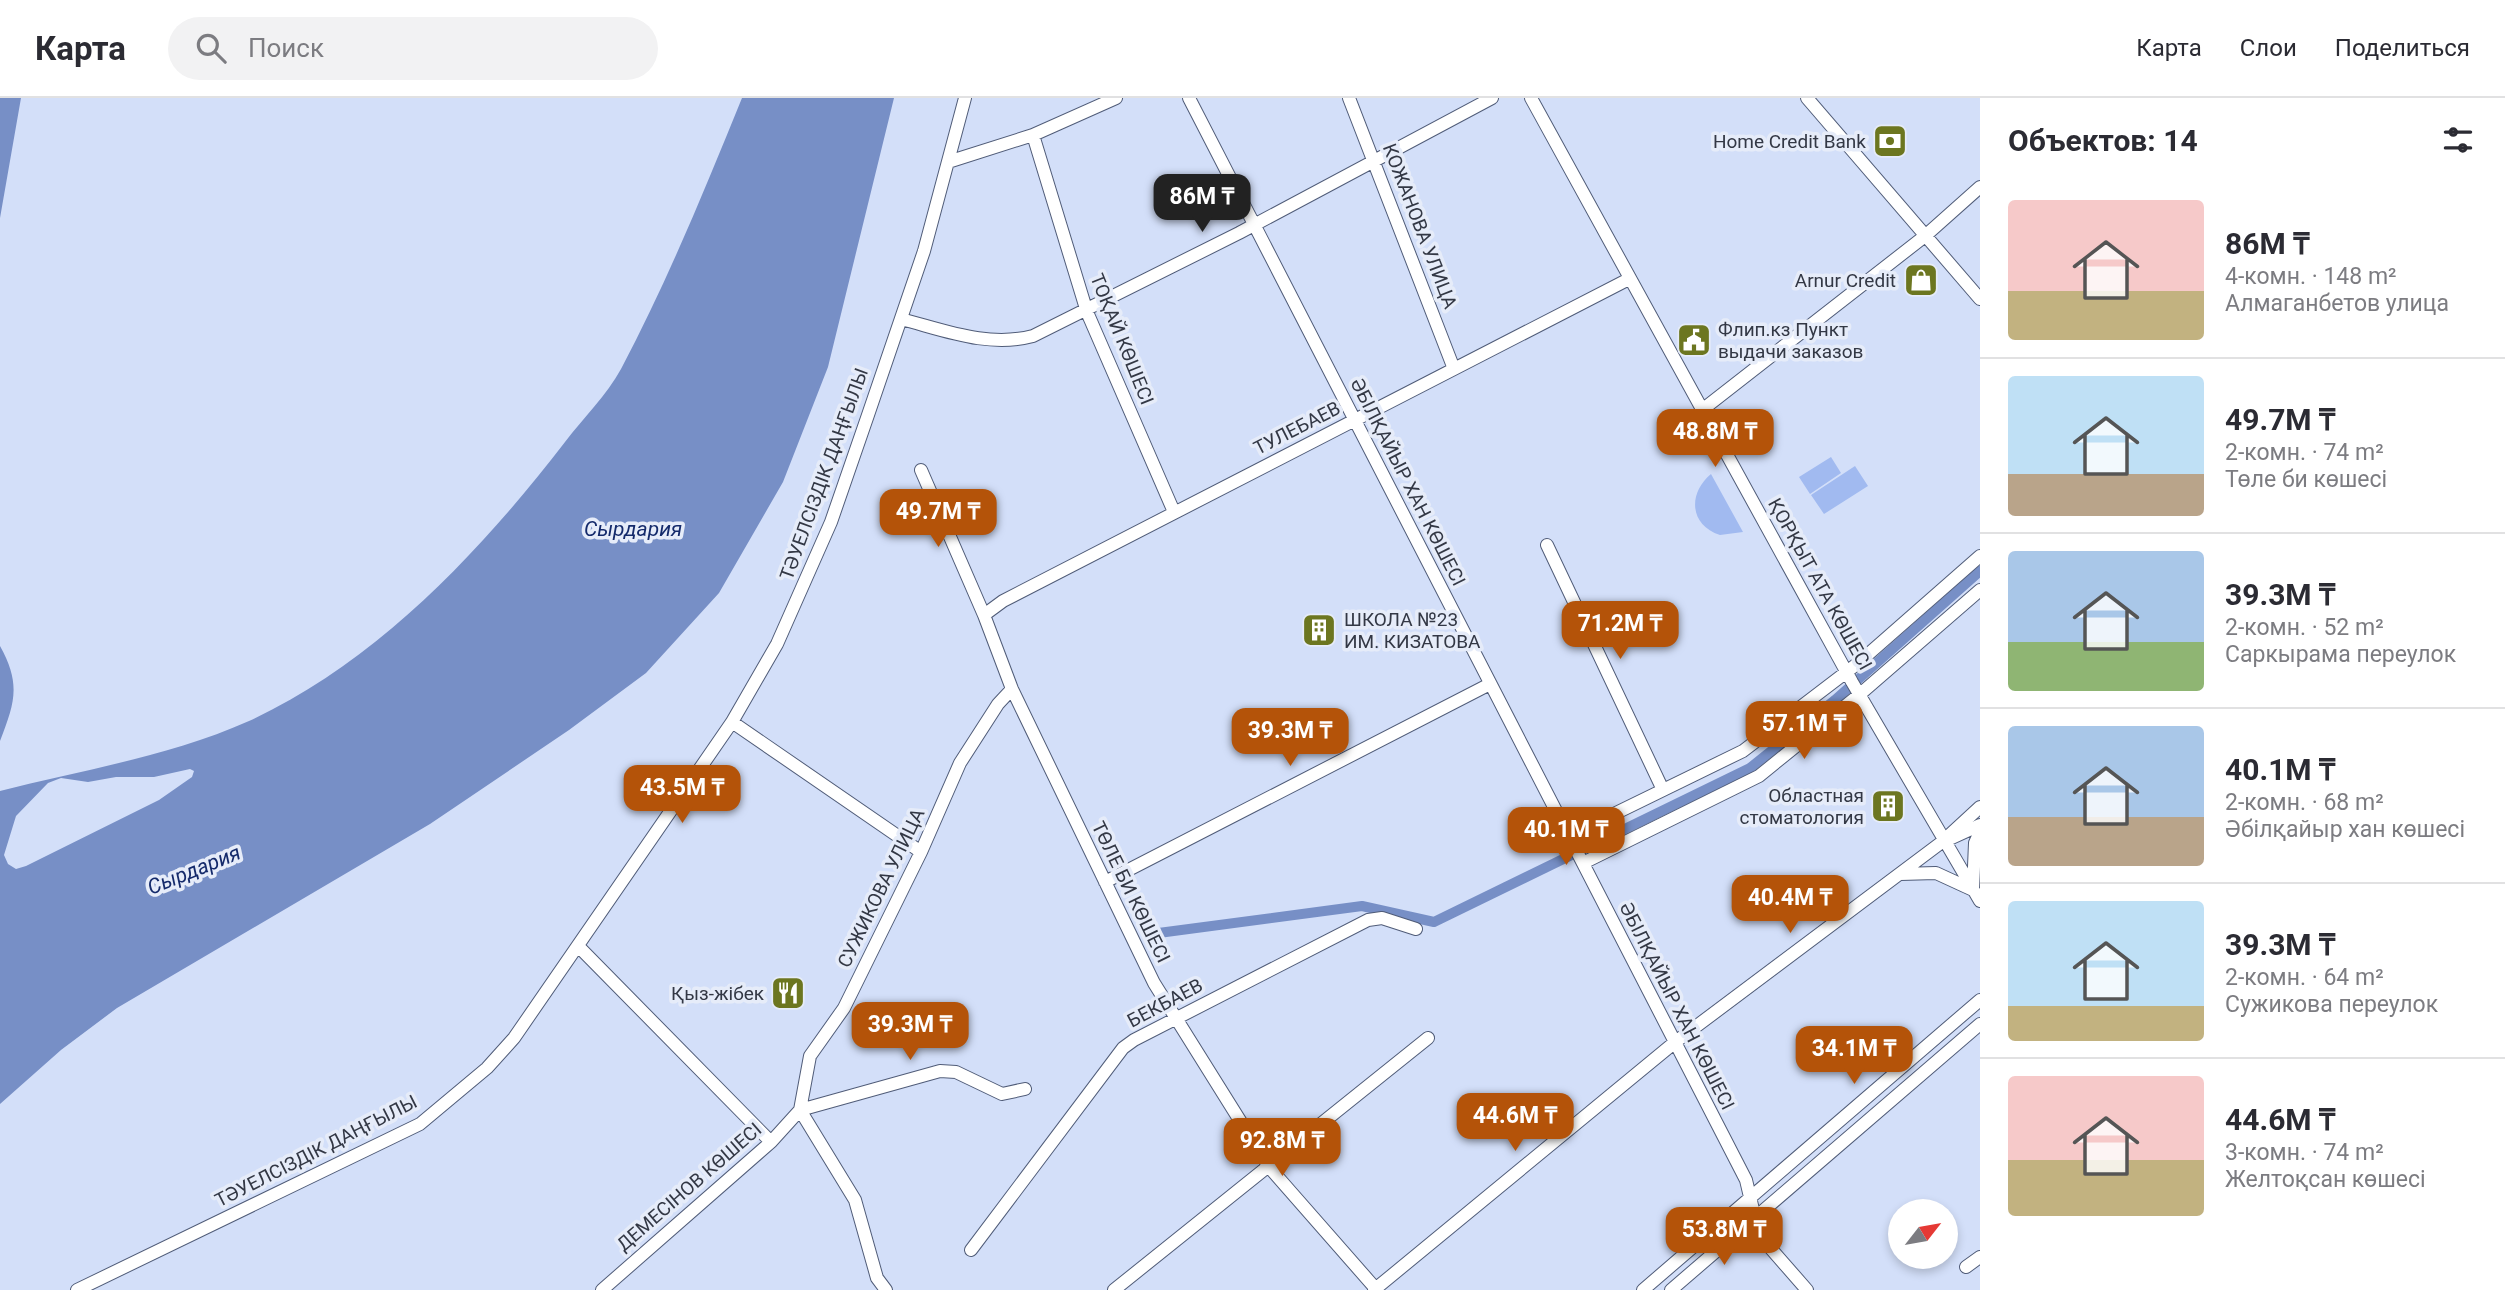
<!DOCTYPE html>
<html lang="ru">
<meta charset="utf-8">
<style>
body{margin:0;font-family:Roboto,sans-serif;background:#f2f2f3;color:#2b2b33;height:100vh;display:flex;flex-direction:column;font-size:26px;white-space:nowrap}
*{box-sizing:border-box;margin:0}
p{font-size:23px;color:#7c7c81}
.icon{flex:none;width:38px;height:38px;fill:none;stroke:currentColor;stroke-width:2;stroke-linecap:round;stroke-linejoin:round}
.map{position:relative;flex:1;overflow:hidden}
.panel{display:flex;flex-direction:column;background:#fff;width:525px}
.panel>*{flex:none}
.needle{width:46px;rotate:59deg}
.controls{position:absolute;left:1888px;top:1101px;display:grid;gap:14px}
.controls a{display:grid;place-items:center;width:70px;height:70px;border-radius:50%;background:#fff;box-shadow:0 4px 10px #0003;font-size:35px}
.price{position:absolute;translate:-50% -60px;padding:0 16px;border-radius:14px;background:#b45309;color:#fff;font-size:23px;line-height:46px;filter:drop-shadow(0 2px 4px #0008)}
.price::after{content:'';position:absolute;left:50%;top:42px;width:21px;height:16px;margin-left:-10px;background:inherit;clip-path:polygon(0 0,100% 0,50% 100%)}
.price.selected{background:#222;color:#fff}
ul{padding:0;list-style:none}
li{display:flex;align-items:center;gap:21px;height:175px;padding:0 28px}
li+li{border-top:2px solid #e1e1e2}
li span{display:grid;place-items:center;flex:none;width:196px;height:140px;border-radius:7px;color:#555}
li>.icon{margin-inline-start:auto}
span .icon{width:84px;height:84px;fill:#fffc;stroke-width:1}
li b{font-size:30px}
h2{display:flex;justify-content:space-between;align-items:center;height:84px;padding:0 28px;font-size:30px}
header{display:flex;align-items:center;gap:42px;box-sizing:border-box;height:98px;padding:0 35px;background:#fff;border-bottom:2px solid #e1e1e2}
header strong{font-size:33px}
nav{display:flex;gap:38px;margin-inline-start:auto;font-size:24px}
.search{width:490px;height:63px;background:#f2f2f3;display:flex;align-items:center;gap:18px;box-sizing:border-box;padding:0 24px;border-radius:38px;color:#7c7c81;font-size:26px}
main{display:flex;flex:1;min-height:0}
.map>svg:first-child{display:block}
.green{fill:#a1baf0}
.water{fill:#778fc6;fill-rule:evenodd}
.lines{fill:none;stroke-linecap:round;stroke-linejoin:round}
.canal{stroke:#778fc6;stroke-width:10}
.minor-casing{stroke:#505c78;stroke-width:14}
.minor{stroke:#fff;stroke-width:12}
.labels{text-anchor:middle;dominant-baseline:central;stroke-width:7;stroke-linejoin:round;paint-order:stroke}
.poi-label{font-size:19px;fill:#333845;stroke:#e6ecf9;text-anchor:end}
.street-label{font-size:19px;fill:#333845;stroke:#e6ecf9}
.water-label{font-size:21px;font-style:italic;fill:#142a6b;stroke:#e6ecf9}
</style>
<header>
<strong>Карта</strong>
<div class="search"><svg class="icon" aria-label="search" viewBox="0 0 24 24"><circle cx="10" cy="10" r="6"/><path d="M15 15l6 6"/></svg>Поиск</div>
<nav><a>Карта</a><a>Слои</a><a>Поделиться</a></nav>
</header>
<main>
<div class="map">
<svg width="1980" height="1192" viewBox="0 0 1980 1192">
<rect width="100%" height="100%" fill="#d3dff9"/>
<!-- green -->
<path class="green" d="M1831 359 1841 375 1810 396 1799 379Z
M1855 368 1868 388 1824 416 1811 397Z
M1711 376 1743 434 1720 437C1689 427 1688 395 1711 376Z"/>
<!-- water -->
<path class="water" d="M0 0H21L0 120Z
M742 0H894L828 269 783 384 719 495 646 575 569 632 430 726 117 910 61 952 0 1006V693C82 672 171 658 249 623 376 565 482 452 565 344 583 320 607 297 621 271 667 184 705 91 742 0ZM190 671 194 673 192 679 159 702 26 768 16 771 8 766 4 757 16 718 48 685 61 680 88 684 116 679H154Z
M0 548C21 586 15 604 0 643Z"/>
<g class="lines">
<!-- canal -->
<path class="canal" d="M1151 836 1362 808 1434 824 1750 670 1835 602 1980 473"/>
<!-- minor casing -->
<g class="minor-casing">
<path id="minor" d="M1189 0 1746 1082 1759 1137 1807 1192
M1349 0 1454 271
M1531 0 1852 584 1980 803
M1807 0 1980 201
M1033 37 1087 214 1174 414
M948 64 1033 37 1116 0
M901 221C944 232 988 250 1033 238L1239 135 1492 0
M1702 312 1925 138 1980 89
M921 372 984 517 1012 591 1154 885 1269 1069 1376 1191
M1547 447 1663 692
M984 517 1003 503 1629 181
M732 624 921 754
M1569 738 1743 653 1857 566 1980 458
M1945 743 1980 727
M1583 765 1759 678 1859 597 1980 492
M1900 776 1936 775 1973 792 1975 745 1980 734
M1105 784 1490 586
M579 849 771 1044
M800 1012 810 958 844 910 921 754 960 665 998 606 1012 591
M800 1012 940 973 956 974 1002 996 1025 991
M800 1012 855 1102 877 1180 886 1192
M971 1152 1123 950 1134 942 1368 822 1382 820 1416 831
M1966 1169 1980 1159
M77 1192 420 1026 487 970 514 940 732 624 777 546 831 424 868 317 924 153 965 0
M602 1192 771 1044 800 1012
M1114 1192 1428 940
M1374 1192 1674 945 1942 744 1980 709
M1643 1192 1980 902
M1671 1192 1980 926"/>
</g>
<!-- minor -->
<use href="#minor" class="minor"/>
</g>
<!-- icons -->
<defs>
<g id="bank-square" transform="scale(1.75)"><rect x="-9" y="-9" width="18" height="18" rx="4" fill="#6c7620" stroke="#e6ecf9"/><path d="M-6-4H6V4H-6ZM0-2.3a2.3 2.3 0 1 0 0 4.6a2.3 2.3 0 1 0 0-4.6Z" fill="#fff"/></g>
<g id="shop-square" transform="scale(1.75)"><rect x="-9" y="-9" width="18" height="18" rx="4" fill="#6c7620" stroke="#e6ecf9"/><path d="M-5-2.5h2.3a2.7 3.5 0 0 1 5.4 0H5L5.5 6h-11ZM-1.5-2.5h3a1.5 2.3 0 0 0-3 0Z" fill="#fff"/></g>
<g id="civic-square" transform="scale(1.75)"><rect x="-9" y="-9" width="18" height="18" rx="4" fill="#6c7620" stroke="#e6ecf9"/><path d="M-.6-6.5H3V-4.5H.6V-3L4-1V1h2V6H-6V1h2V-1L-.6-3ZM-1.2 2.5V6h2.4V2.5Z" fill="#fff"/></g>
<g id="building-square" transform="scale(1.75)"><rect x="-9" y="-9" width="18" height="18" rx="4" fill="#6c7620" stroke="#e6ecf9"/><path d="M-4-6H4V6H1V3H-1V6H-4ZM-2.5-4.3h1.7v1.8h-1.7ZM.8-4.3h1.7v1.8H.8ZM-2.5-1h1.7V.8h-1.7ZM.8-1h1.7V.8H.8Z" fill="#fff"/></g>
<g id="restaurant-square" transform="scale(1.75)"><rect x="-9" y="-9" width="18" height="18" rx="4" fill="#6c7620" stroke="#e6ecf9"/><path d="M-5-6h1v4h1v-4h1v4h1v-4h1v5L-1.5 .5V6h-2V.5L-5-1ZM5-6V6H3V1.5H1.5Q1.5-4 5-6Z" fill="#fff"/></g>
</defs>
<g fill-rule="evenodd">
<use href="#bank-square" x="1890" y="43"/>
<use href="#shop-square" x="1921" y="182"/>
<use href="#civic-square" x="1694" y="242"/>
<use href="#building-square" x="1319" y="532"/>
<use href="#building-square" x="1888" y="708"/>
<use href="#restaurant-square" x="788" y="895"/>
</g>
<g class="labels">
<!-- poi labels -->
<g class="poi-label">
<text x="1866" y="43">Home Credit Bank</text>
<text x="1896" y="182">Arnur Credit</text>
<text x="1718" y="231" text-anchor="start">Флип.кз Пункт<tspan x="1718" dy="22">выдачи заказов</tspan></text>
<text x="1344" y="521" text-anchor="start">ШКОЛА №23<tspan x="1344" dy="22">ИМ. КИЗАТОВА</tspan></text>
<text x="1864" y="697">Областная<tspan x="1864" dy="22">стоматология</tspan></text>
<text x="764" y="895">Қыз-жібек</text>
</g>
<!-- street labels -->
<g class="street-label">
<text transform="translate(1420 128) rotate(69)">КОЖАНОВА УЛИЦА</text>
<text transform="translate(1122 241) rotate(68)">ТОҚАЙ КӨШЕСІ</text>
<text transform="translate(1297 330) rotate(-27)">ТУЛЕБАЕВ</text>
<text transform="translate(824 376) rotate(-70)">ТӘУЕЛСІЗДІК ДАҢҒЫЛЫ</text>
<text transform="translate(1408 384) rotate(63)">ӘБІЛҚАЙЫР ХАН КӨШЕСІ</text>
<text transform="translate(1820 486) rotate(61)">ҚОРҚЫТ АТА КӨШЕСІ</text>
<text transform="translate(881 790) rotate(-64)">СУЖИКОВА УЛИЦА</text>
<text transform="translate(1131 794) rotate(64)">ТӨЛЕ БИ КӨШЕСІ</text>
<text transform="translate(1165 905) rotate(-28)">БЕКБАЕВ</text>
<text transform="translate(1677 908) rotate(63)">ӘБІЛҚАЙЫР ХАН КӨШЕСІ</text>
<text transform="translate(316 1053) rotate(-27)">ТӘУЕЛСІЗДІК ДАҢҒЫЛЫ</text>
<text transform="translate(689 1089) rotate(-41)">ДЕМЕСІНОВ КӨШЕСІ</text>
</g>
<!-- water labels -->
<g class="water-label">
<text x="633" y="431">Сырдария</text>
<text transform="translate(194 772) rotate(-22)">Сырдария</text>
</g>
</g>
</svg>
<div class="controls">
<a><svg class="needle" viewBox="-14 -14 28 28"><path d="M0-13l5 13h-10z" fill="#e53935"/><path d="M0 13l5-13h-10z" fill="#7c7c81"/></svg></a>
</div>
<b class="price selected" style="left:1202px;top:136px">86M ₸</b>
<b class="price" style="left:1715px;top:371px">48.8M ₸</b>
<b class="price" style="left:938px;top:451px">49.7M ₸</b>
<b class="price" style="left:1620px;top:563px">71.2M ₸</b>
<b class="price" style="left:1804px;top:663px">57.1M ₸</b>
<b class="price" style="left:1290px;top:670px">39.3M ₸</b>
<b class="price" style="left:682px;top:727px">43.5M ₸</b>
<b class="price" style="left:1566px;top:769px">40.1M ₸</b>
<b class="price" style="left:1790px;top:837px">40.4M ₸</b>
<b class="price" style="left:910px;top:964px">39.3M ₸</b>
<b class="price" style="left:1854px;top:988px">34.1M ₸</b>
<b class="price" style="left:1515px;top:1055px">44.6M ₸</b>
<b class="price" style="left:1282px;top:1080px">92.8M ₸</b>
<b class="price" style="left:1724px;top:1169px">53.8M ₸</b>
</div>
<section class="panel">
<h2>Объектов: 14<svg class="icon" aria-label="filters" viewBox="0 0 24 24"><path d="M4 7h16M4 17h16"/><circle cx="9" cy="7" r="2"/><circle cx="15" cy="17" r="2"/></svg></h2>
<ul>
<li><span style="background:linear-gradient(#f6c9c9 65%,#c2b280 0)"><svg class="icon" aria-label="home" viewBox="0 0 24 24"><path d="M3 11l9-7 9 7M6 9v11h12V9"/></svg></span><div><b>86M ₸</b><p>4-комн. · 148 m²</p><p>Алмаганбетов улица</p></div></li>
<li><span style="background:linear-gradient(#bfe0f5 70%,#b9a48a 0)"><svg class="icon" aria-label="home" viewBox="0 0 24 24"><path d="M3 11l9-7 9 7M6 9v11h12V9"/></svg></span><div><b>49.7M ₸</b><p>2-комн. · 74 m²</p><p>Төле би көшесі</p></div></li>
<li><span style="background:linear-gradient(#a9c7e8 65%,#8fb573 0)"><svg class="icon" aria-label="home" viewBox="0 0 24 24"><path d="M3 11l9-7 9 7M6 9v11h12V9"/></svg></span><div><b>39.3M ₸</b><p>2-комн. · 52 m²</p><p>Саркырама переулок</p></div></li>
<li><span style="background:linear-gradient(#a9c7e8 65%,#b9a48a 0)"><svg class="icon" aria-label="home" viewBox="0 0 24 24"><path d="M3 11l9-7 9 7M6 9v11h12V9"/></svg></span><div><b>40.1M ₸</b><p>2-комн. · 68 m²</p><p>Әбілқайыр хан көшесі</p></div></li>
<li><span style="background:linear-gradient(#bfe0f5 75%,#c2b280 0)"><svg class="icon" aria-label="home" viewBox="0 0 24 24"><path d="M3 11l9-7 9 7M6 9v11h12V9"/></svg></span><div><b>39.3M ₸</b><p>2-комн. · 64 m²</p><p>Сужикова переулок</p></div></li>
<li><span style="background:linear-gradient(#f6c9c9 60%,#c2b280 0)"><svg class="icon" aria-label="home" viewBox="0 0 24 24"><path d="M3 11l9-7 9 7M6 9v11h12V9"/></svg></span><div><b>44.6M ₸</b><p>3-комн. · 74 m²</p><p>Желтоқсан көшесі</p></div></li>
</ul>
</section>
</main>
